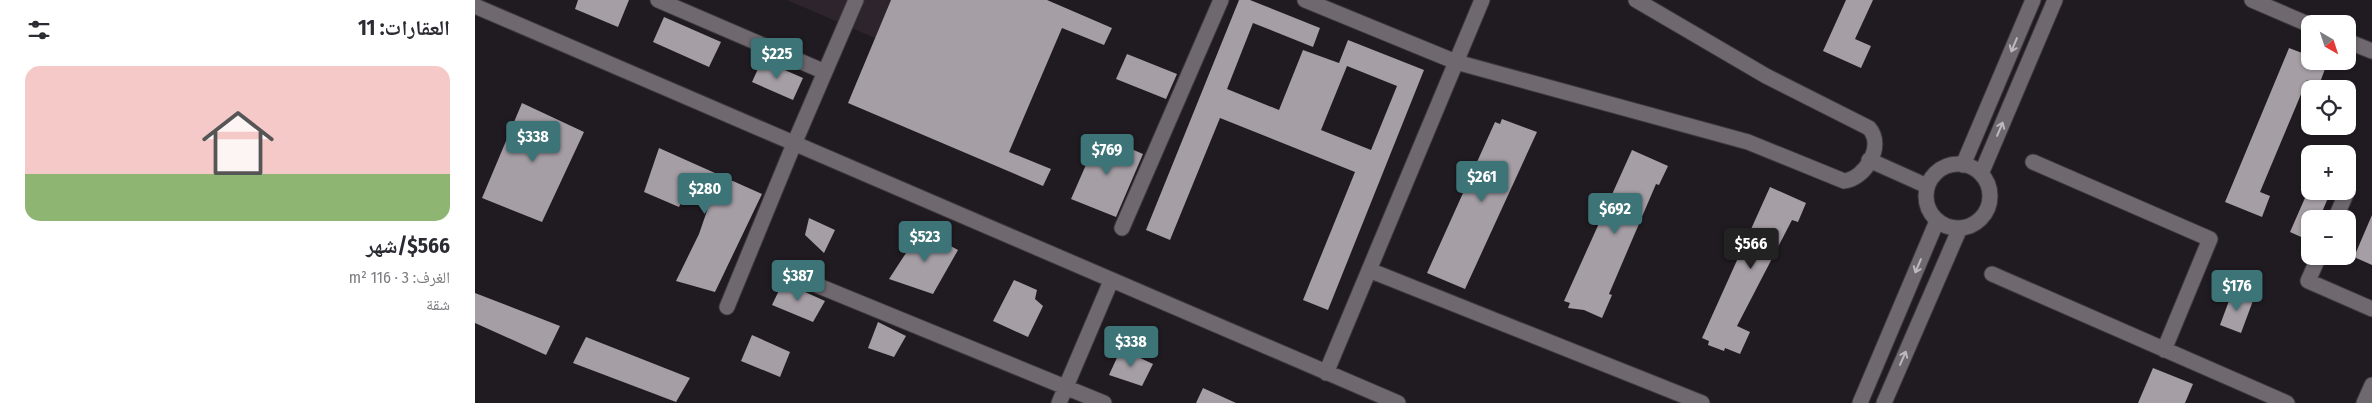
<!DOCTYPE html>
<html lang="ar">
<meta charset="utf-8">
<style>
body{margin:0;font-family:"Fira Sans Condensed","Noto Naskh Arabic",sans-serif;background:#f2f2f3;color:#2b2b33;direction:rtl;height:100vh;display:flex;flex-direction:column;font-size:19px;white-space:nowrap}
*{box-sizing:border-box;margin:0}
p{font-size:16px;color:#7c7c81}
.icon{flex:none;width:28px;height:28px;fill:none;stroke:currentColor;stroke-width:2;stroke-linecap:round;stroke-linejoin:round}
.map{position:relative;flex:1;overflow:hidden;direction:ltr}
.side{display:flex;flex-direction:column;background:#fff;width:475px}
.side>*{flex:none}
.needle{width:32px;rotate:141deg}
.buttons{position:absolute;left:1826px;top:15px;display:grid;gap:10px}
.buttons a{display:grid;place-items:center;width:55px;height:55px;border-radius:10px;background:#fff;box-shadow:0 1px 4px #0004;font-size:25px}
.price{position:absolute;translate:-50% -42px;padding:0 11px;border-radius:5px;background:#3d7477;color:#fff;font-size:16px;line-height:32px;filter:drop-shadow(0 1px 2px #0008)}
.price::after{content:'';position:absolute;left:50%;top:30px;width:15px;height:11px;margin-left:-8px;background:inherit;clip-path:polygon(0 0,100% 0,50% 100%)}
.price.active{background:#222;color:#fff}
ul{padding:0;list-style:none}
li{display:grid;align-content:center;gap:10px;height:265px;padding:0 25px}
li span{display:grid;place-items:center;height:155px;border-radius:15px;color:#555}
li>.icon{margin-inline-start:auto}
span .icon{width:90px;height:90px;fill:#fffc;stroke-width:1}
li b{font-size:21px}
h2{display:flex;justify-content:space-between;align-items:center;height:60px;padding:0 25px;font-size:21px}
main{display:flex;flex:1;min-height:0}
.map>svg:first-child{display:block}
.built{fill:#2d242e}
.building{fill:#a59ea5;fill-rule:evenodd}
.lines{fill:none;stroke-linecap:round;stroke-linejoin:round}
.minor-casing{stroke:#3d393d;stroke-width:17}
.minor{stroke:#6f696f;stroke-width:15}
.oneway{stroke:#bcb8bc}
</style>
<main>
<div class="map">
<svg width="1897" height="403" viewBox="0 0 1897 403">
<rect width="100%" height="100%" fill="#201b21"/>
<!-- built -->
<path class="built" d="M312 0H416L400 38Z"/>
<!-- building -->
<path class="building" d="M103 0H154L143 27 100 9Z
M416 0H572L637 28 629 45 587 28 534 152 576 169 568 186 373 103Z
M764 0H775L845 28 838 47 778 23 752 89 804 110 828 50 864 63 873 40 949 70 853 310 828 300 880 172 745 118 695 240 671 230ZM872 66 922 86 896 150 846 130Z
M1371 0H1398L1380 39 1396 46 1386 68 1348 51Z
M189 17 246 42 234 67 178 42Z
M1814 48 1835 56V61H1853L1844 85 1832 80 1785 192 1795 196 1787 217 1750 202Z
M652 54 702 74 691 99 641 79Z
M287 60 328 78 318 100 277 82Z
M47 103 109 132 67 222 7 198Z
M1027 119 1062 132 990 289 952 273 1020 122 1025 124Z
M624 135 668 154 641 217 596 199Z
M184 148 287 194 240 292 201 281 224 234 234 205 211 192 204 207 169 192Z
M1157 150 1193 166 1184 185 1181 184 1134 294 1137 295 1127 318 1109 310 1093 308 1095 303 1089 301Z
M1295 187 1331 203 1323 222 1317 220 1262 326 1275 332 1265 354 1250 348 1249 351 1233 345 1234 341 1227 338Z
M1833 191H1856L1844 219H1835V241L1815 232Z
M1897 215V265L1879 257Z
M334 218 360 230 349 253 330 235Z
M446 230 483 250 458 294 414 279Z
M539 280 562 290 560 299 568 306 553 337 518 321Z
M308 282 350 301 338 322 297 305Z
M1758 290 1779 298 1766 333 1745 325Z
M0 293 85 326 71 355 0 323Z
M403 322 431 336 419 357 393 348Z
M277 335 315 352 305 377 266 361Z
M111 337 215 378 201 402 98 363Z
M646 349 678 364 667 386 634 375Z
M1678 368 1718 384 1710 403H1663Z
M728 388 761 403H721Z"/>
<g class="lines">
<!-- minor casing -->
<g class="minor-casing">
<path id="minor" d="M183 0 350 72
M830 0 981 62 1273 142 1369 181C1390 179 1410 146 1394 128L1291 76 1161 0
M1777 0 1835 25
M0 6 923 403
M1872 41 1897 51
M1394 160 1452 186
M1558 162 1735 239 1689 350
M1451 196a32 32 0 1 1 64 0a32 32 0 1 1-64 0Z
M1488 165 1558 0
M1506 174 1580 0
M1860 219 1872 192
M647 228 746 0
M1844 256 1833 281 1897 309
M894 270 1227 403
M1517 274 1812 403
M334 282 629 403
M252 307 319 144 381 0
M851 373 1007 0
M584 403 636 281
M1385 403 1462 221
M1409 403 1485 228
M1889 403 1897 385"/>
</g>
<!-- minor -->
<use href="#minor" class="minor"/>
</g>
<!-- one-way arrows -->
<defs><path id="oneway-shaft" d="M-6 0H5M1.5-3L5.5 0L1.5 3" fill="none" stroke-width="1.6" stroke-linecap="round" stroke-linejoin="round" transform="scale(1.25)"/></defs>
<g class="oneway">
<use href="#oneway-shaft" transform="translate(1539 45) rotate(113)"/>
<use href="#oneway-shaft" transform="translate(1525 129) rotate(-67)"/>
<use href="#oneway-shaft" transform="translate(1443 266) rotate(113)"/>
<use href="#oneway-shaft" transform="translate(1428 358) rotate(-66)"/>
</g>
</svg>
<div class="buttons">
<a><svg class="needle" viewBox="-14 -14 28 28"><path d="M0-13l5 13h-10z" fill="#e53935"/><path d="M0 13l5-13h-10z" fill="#7c7c81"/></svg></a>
<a><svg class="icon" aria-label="locate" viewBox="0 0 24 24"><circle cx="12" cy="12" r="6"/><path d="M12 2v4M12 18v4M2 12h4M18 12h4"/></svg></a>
<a>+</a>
<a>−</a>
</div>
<b class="price" style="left:302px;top:80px">$225</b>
<b class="price" style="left:58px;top:163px">$338</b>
<b class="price" style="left:632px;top:176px">$769</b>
<b class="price" style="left:1007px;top:203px">$261</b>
<b class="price" style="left:230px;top:215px">$280</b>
<b class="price" style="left:1140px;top:235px">$692</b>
<b class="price" style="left:450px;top:263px">$523</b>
<b class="price active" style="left:1276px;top:270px">$566</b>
<b class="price" style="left:323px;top:302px">$387</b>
<b class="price" style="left:1762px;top:312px">$176</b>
<b class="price" style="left:656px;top:368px">$338</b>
</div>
<section class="side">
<h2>العقارات: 11<svg class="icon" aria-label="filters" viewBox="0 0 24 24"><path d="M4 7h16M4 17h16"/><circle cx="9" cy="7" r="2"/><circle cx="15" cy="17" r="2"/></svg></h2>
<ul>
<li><span style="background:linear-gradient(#f6c9c9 70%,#8fb573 0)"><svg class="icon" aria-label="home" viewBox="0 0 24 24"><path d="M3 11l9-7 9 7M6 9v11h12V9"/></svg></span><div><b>$566/شهر</b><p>الغرف: 3 · 116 m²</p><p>شقة</p></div></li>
</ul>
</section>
</main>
